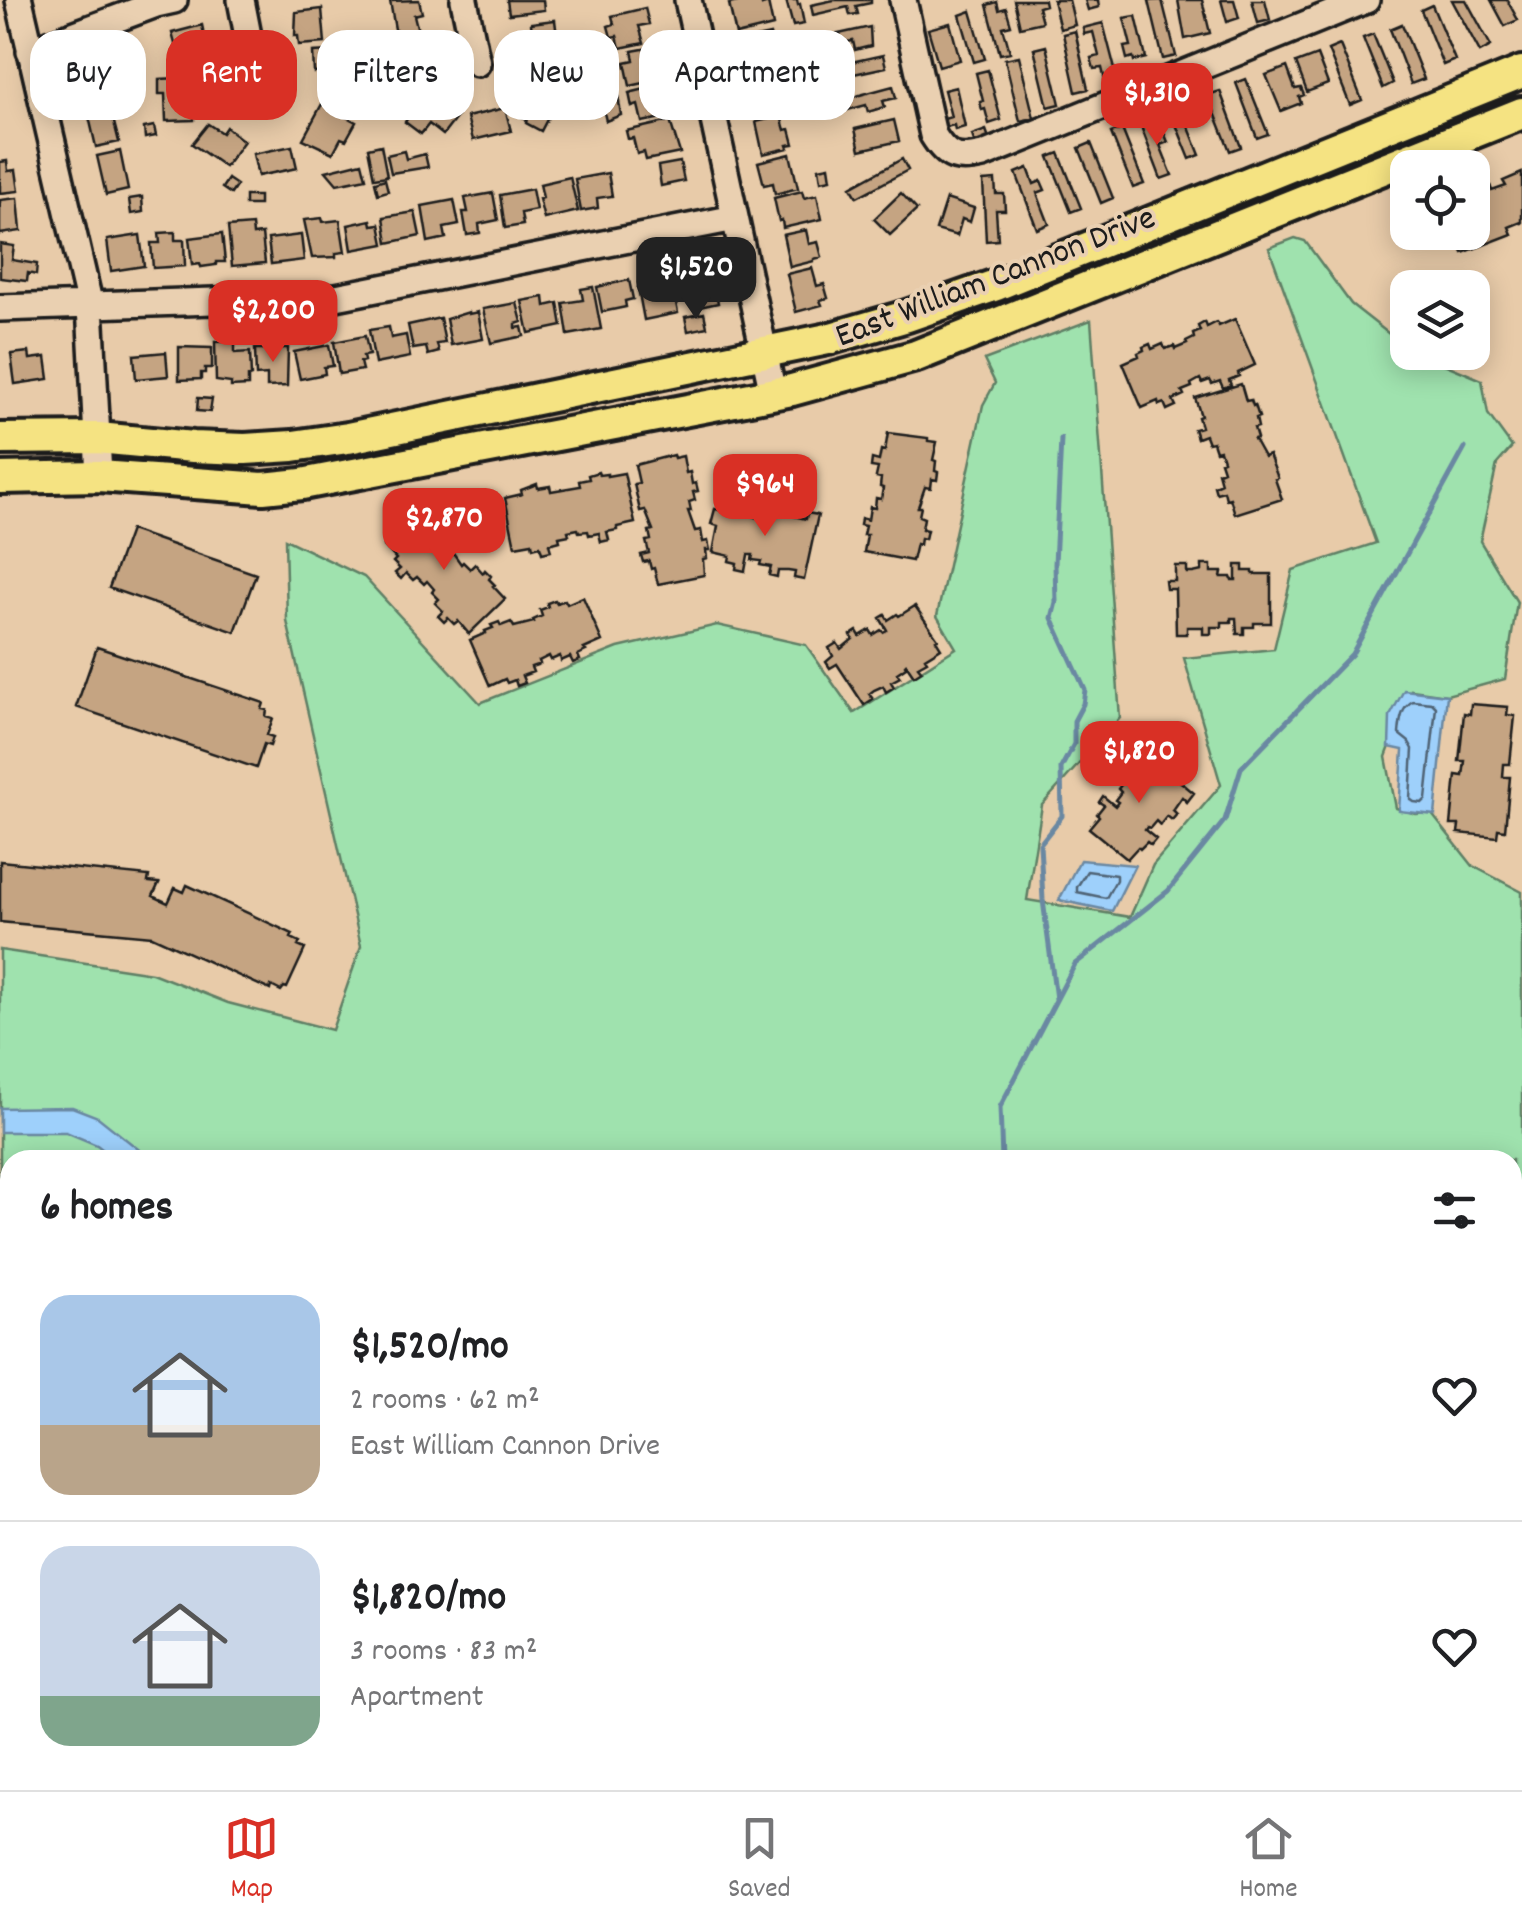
<!DOCTYPE html>
<meta charset="utf-8">
<style>
body{margin:0;font-family:Dekko,sans-serif;background:#f6f6f6;color:#202124;height:100vh;display:flex;flex-direction:column;font-size:38px;white-space:nowrap}
*{box-sizing:border-box;margin:0}
p{font-size:32px;color:#757577}
.icon{flex:none;width:55px;height:55px;fill:none;stroke:currentColor;stroke-width:2;stroke-linecap:round;stroke-linejoin:round}
.map{position:relative;flex:1;overflow:hidden}
.drawer{position:absolute;left:0px;top:1150px;width:1522px;height:640px;display:flex;flex-direction:column;background:#fff;border-radius:30px 30px 0 0;box-shadow:0 5px 25px #0003}
.drawer>*{flex:none}
.banner{position:absolute;left:30px;top:30px;width:1000px;height:90px;display:flex;gap:20px}
.buttons{position:absolute;left:1390px;top:150px;display:grid;gap:20px}
.buttons a{display:grid;place-items:center;width:100px;height:100px;border-radius:20px;background:#fff;box-shadow:0 5px 25px #0003;font-size:50px}
.price{position:absolute;translate:-50% -85px;padding:0 22px;border-radius:20px;background:#d93025;color:#fff;font-size:32px;line-height:65px;filter:drop-shadow(0 2px 5px #0008)}
.price::after{content:'';position:absolute;left:50%;top:60px;width:30px;height:22px;margin-left:-15px;background:inherit;clip-path:polygon(0 0,100% 0,50% 100%)}
.price.on{background:#222;color:#fff}
ul{padding:0;list-style:none}
li{display:flex;align-items:center;gap:30px;height:250px;padding:0 40px}
li+li{border-top:2px solid #e0e0e0}
li span{display:grid;place-items:center;flex:none;width:280px;height:200px;border-radius:30px;color:#555}
li>.icon{margin-inline-start:auto}
span .icon{width:120px;height:120px;fill:#fffc;stroke-width:1}
li b{font-size:42px}
h2{display:flex;justify-content:space-between;align-items:center;height:120px;padding:0 40px;font-size:42px}
.tag{padding:0 35px;border-radius:30px;background:#fff;box-shadow:0 5px 25px #0003;font-size:35px;line-height:90px}
.tag.on{background:#d93025;color:#fff}
.menu{display:flex;justify-content:space-around;align-items:center;height:140px;border-top:2px solid #e0e0e0;background:#fff;font-size:28px;color:#757577}
.menu a{display:grid;justify-items:center;gap:5px}
.menu .on{color:#d93025}
.map>svg:first-child{display:block}
.green{fill:#9fe2ae;stroke:#5e7f65;stroke-width:2.5}
.water{fill:#9ed0fb;stroke:#6a88a2;stroke-width:2.5}
.lines{fill:none;stroke-linecap:round;stroke-linejoin:round}
.shore{stroke:#506475;stroke-width:2.5}
.stream{stroke:#6a88a2;stroke-width:5}
.building{fill:#c5a482;stroke:#1c1c1c;stroke-width:2.5}
.minor-casing{stroke:#1c1c1c;stroke-width:32}
.major-casing{stroke:#1c1c1c;stroke-width:38}
.minor{stroke:#ead0b1;stroke-width:25}
.major{stroke:#f5e382;stroke-width:30}
.labels{text-anchor:middle;dominant-baseline:central;stroke-width:8;stroke-linejoin:round;paint-order:stroke}
.street-label{font-size:35px;fill:#1c1c1c;stroke:#ead0b1}
</style>
<div class="map">
<svg width="1522" height="1790" viewBox="0 0 1522 1790">
<rect width="100%" height="100%" fill="#e8cba9"/>
<filter id="ink" filterUnits="userSpaceOnUse"><feTurbulence type="fractalNoise" baseFrequency=".01" numOctaves="2"/><feDisplacementMap in="SourceGraphic" scale="20" xChannelSelector="R" yChannelSelector="G"/><feConvolveMatrix kernelMatrix="1 2 1 2 8 2 1 2 1" color-interpolation-filters="sRGB"/></filter>
<g filter="url(#ink)">
<!-- green -->
<path class="green" d="M1295 238 1305 241 1351 304 1407 348 1408 352 1418 353 1482 380 1488 414 1512 447 1497 464 1480 541 1517 602 1505 679 1447 695 1411 690 1386 757 1396 808 1416 814 1431 813 1473 866 1522 892V1378L1512 1376V1160H10V1332L0 1333V950L152 973 228 1003 332 1030 361 946 287 621 285 539 364 577 480 703 618 648 717 625 806 645 854 713 956 648 937 616 983 405 995 383 984 360 1091 320 1120 718 1042 805 1027 900 1130 917 1153 865 1221 785 1184 658 1274 649 1293 570 1376 543 1269 248Z"/>
<!-- water -->
<path class="water" d="M1404 690 1447 695 1435 815 1399 811 1403 750 1389 747 1390 716Z
M1080 860 1135 865 1112 911 1059 900Z
M72 1107 98 1117 152 1160H116L97 1145 66 1132H0V1108Z"/>
<g class="lines">
<!-- shore -->
<path class="shore" d="M1413 701 1432 703 1436 707 1426 799 1422 803 1414 802 1410 799 1413 749 1409 742 1399 734C1400 722 1401 707 1413 701Z
M1087 871 1116 875V880L1106 898 1077 892V887Z"/>
<!-- stream -->
<path class="stream" d="M1056 999 1043 900 1040 844 1062 816 1061 768 1074 744V721L1083 704 1085 690 1052 618 1056 602 1055 564 1061 439
M1002 1160 1000 1107 1075 964 1168 891 1225 820 1241 768 1352 654 1465 448"/>
</g>
<!-- building -->
<path class="building" d="M419 0 422 13 414 15 418 31 396 35 390 1Z
M507 0H543L544 10 509 14Z
M746 0H761L762 5 768 3 773 26 736 35 729 4Z
M786 0H797L798 5 800 4 804 24 793 26Z
M834 0H871V3L856 6 858 14 850 15 848 7 813 15 811 5Z
M1014 0H1044L1045 5 1038 7 1042 22 1020 27Z
M1053 0H1069L1075 25 1060 29Z
M1085 0H1098L1099 7 1088 10Z
M1162 0 1176 56 1163 59 1149 1Z
M1178 0H1202L1210 33 1185 39Z
M1221 0H1234L1239 18 1227 22Z
M1252 0H1265L1270 20 1258 23Z
M1452 0H1466L1491 46 1480 52Z
M1491 0H1507L1518 20 1505 26Z
M997 2 999 10 1006 8 1011 25 1003 27 1010 52 1000 54 987 5Z
M1432 5 1455 60 1443 65 1421 10Z
M645 8 649 24 639 26 644 43 620 48 617 36 611 37 608 26 614 24 612 16Z
M322 9 325 43 299 45 298 36H295L296 12Z
M971 11 985 59 974 62 960 15Z
M1136 16 1146 58 1134 61 1133 57 1127 59 1124 47 1131 46 1124 18Z
M555 20 559 53 534 56 531 23Z
M950 23 960 60 939 66 928 29Z
M1103 23 1118 81 1106 85 1102 68 1094 69 1091 58 1099 56 1093 32 1084 34 1083 28Z
M1402 24 1424 79 1411 84 1390 29Z
M202 25 206 44 198 46 202 61 181 66 172 33Z
M870 27 871 46 855 50 853 41 836 44 834 35Z
M1075 31 1088 89 1076 92 1063 34Z
M1373 34 1393 83 1383 88 1363 38Z
M770 35 773 47 783 44 787 61 749 72 741 50H744L742 41Z
M402 42 406 62 416 60 420 81 388 87 384 68 390 67 386 44Z
M1340 45 1362 100 1350 105 1328 50Z
M1046 46 1060 104 1048 107 1034 49Z
M654 47 663 79 630 86 625 62 634 60 632 51Z
M348 50 350 91 327 93 326 72 314 73 313 52Z
M883 55 886 67 826 80 824 68Z
M1317 55 1328 84 1307 92 1296 63Z
M1019 56 1034 118 1020 121 1005 59Z
M113 58 120 90 101 94 98 81 81 85 76 66Z
M535 65 556 76 545 96 556 102 541 131 526 123 527 119 510 111Z
M1287 67 1295 89 1301 88 1304 95 1299 97 1301 103 1281 111 1266 75Z
M988 70 1001 120 989 124 985 109 982 110 980 102 983 101 976 73Z
M357 75H365L367 106H356Z
M205 76 220 77V96L204 95Z
M200 77 201 115H194V120L166 121 165 94H159V79Z
M775 79 782 108 751 115 744 86Z
M1246 79 1268 134 1257 138 1236 83Z
M665 84 672 116 642 122 638 105 632 107 629 93Z
M893 86 896 98 883 101 885 107 868 112 866 105 837 113 834 102Z
M956 87 965 127 955 130 954 125 946 127 944 119 951 117 944 90Z
M426 91 457 117 443 135 429 124 421 134 405 122Z
M1220 91 1241 147 1230 151 1208 95Z
M618 95 621 115 606 121 601 100Z
M109 103 119 142 96 147 87 108Z
M322 104 356 122 346 140 341 138 333 153 303 139Z
M1181 107 1185 117 1192 114 1195 121 1188 125 1200 155 1190 159 1171 112Z
M505 108 511 131 473 140 467 117Z
M781 116 785 130 790 129 794 144 787 145 788 148 763 154 756 122Z
M894 120 899 141 860 150 855 129Z
M1151 120 1156 132 1163 130 1168 142 1160 145 1172 175 1161 179 1140 124Z
M670 121 680 153 646 160 644 152 637 154 633 138 628 139 626 131Z
M208 124 222 133 226 127 244 141 225 167 192 144Z
M154 126 156 136 145 138 144 128Z
M1122 129 1144 184 1133 188 1111 133Z
M986 130 989 138 975 144 972 135Z
M1091 143 1113 198 1101 203 1079 148Z
M381 145 387 176 374 178 368 148Z
M292 146 297 168 258 176 253 154Z
M120 151 128 190 106 195 97 156Z
M404 151 406 159 425 154 428 167 391 173 387 155Z
M1059 153 1081 208 1071 212 1049 157Z
M790 154 798 188 775 194 773 183 764 185 758 162Z
M902 159 908 170 857 197 851 187Z
M7 161 8 171 16 170 19 191 0 193V162Z
M362 162 366 178 337 184 326 171Z
M680 162 684 181 661 186 658 166Z
M829 166 831 179 821 181 819 168Z
M1028 168 1034 184 1041 181 1045 190 1037 193 1049 224 1037 229 1016 173Z
M608 173 612 196 597 198 598 208 581 211 575 179Z
M1522 173V224L1521 222 1509 227 1512 234 1463 253 1460 247 1453 250 1446 232H1472V192L1490 185 1492 191 1506 186 1503 181Z
M570 177 578 211 544 219 539 199 543 198 540 184Z
M228 179 237 185 231 194 222 188Z
M385 179 388 191 378 194 375 182Z
M995 180 996 194H1004L1005 210H996L998 240 986 241 983 181Z
M532 189 536 210 521 213 523 225 505 228 500 195Z
M802 191 804 198 817 195 822 219 783 228 782 220 779 221 774 198Z
M493 193 498 220 479 224 480 233 467 235 463 212H468L465 198Z
M901 193 917 210 890 235 874 219Z
M245 196H259V205H245Z
M142 197 143 212 131 214 129 199Z
M18 198 21 231 0 234V200Z
M946 199 974 208 970 222 962 219 957 236 936 230Z
M454 200 459 225 444 228 446 238 428 242 422 206Z
M415 212 420 236 388 243 384 217Z
M322 218 323 222 340 220 345 252 336 253V257L312 258 304 220Z
M371 220 372 225 380 224 384 244 352 250 348 225Z
M252 225 253 235 262 234 265 263 232 266 228 227Z
M806 230 809 244 818 242 822 257 814 259V261L790 267 783 235Z
M175 232V240H184L185 266 153 268 151 243H160L159 233Z
M222 234 225 262H216V265L201 267 200 264 192 265 189 238Z
M140 235 144 266 111 271 107 240Z
M301 235 304 260 271 264 268 239Z
M0 244 14 246 12 260 37 264 36 275 28 273 27 281 0 278Z
M695 265 697 275 712 272 718 303 695 308 693 299 683 301 677 268Z
M812 268 817 286 824 284 828 298 820 300 822 305 796 312 787 274Z
M670 271 678 313 644 320 638 288 660 283 658 273Z
M629 280 633 299 625 301 626 307 602 312 597 287Z
M593 287 601 329 568 335 563 303 583 300 581 289Z
M544 297 545 306 558 303 562 326 529 333 522 301Z
M517 303 522 322 516 324V328L522 327 524 336 491 343 483 309Z
M469 312V314L478 312 483 339 451 345 446 319Z
M704 313 707 327 688 331 685 317Z
M440 318 445 343 437 344 439 352 428 355 426 347 413 349 408 325Z
M1235 319 1255 365 1238 373 1239 376 1229 380 1231 385 1223 388 1220 381 1212 384 1210 380 1202 383 1200 379 1191 384 1192 387 1182 391 1184 395 1173 400 1176 406 1167 410 1164 403 1159 405 1158 401 1142 408 1123 363 1139 356 1138 353 1144 350 1143 347 1150 344 1152 349 1163 344 1165 349 1174 346 1175 349 1187 344 1186 342 1194 338 1193 334 1200 331 1198 326 1205 322 1207 327 1217 322 1219 326Z
M389 327 391 338 406 335 410 357 375 364 369 330Z
M365 336 369 355 363 356 364 361 360 362 362 370 339 374 334 342Z
M235 341V353L250 352 251 376 248 377V386L231 387V383L216 381 215 342Z
M264 345H278V348H288L287 386 267 387V375L256 376 255 349H264Z
M329 345 333 366 324 367 325 374 300 379 294 352Z
M179 347 212 348V368H205V373H201V379L179 380Z
M29 352 30 359 46 357 49 379 15 384 11 354Z
M166 352 168 376 136 379 134 355Z
M1241 384 1246 401 1251 400 1253 406 1255 405 1259 417 1256 418 1258 427 1254 428 1257 438 1254 439 1264 457 1269 455 1278 478 1275 479 1282 499 1235 514 1230 498 1226 499 1224 491 1216 493 1214 486 1221 483 1218 472 1223 470 1220 461 1223 460 1220 450 1216 451 1213 442 1208 443 1205 435 1197 438 1194 429 1201 427 1198 417 1201 416 1195 398Z
M198 398 212 399 210 412 197 411Z
M888 433 928 438V441L937 442 933 460 936 461 935 471 938 472 937 480 932 479 931 488 925 487 918 507H921L919 516 924 518 922 529 927 530 925 539 921 538 920 545 916 544 912 561 864 552 867 535H863L865 526 860 525 861 518 868 520 870 507 875 508 876 498 881 499 883 488 880 487 881 478 876 477 878 468 871 467 872 459 879 461 881 450 885 451Z
M673 455 674 458 683 456 686 473 690 472 692 484 696 483 698 491 693 492 695 500 689 502 691 511H688L695 531 701 530 703 542 708 541 710 550H706L707 558 703 559 704 575 658 584 654 568 651 569 649 561 643 562 641 555 649 553 646 541 651 540 649 531 653 530 645 510 640 511 634 484 639 483 635 465Z
M793 457 794 461 801 459 810 494 778 503 776 498 765 489 764 479 770 470 769 465Z
M598 472 599 475 607 474V476L624 473 635 523 617 527V530L607 532 609 540 601 542 599 533 589 535 588 531 579 532 578 529 568 531 569 535 559 537 560 541 549 544 551 551 542 553 540 546 533 548 532 543 515 546 505 498 522 494 521 490 537 484 538 488 550 486 551 491 580 486 579 481 589 479 588 475Z
M750 504 758 505 755 517 761 518V516L770 518 771 512 782 514 783 509 791 510 790 515 806 519 807 513 818 515 804 580 794 578 795 572 788 571H778L777 577 769 575 771 567 760 565 761 561 752 560 753 555H748L745 571 736 569 737 563 729 561 730 556 713 552 718 526 711 524 715 509 721 510 722 505 740 509 741 505 750 506Z
M419 512 430 524 433 522 440 530 443 527 448 533 446 535 454 543 449 547 461 564 463 562 470 569 475 564 483 573 485 570 491 576 489 579 495 585 493 586 505 599 469 634 458 621 454 624 448 618 444 622 438 616 443 611 435 603 439 599 432 592 434 589 427 581 424 584 417 577 413 580 406 573 401 579 395 573 400 569 393 562 396 559 384 546Z
M130 530 256 574 235 632 109 588Z
M1202 565H1211V572H1222L1221 577H1231L1232 580H1236V565H1243V571H1253V574H1271V623H1254V627H1244V634H1237L1236 618H1231V622H1222V627H1211V634H1203V627H1187V634H1176L1175 589H1166L1165 581H1175V566H1187V573H1193L1202 571Z
M583 597 602 641 584 649 586 651 578 655 580 660 573 663 570 657 561 661 560 656 551 660 549 656 539 661 540 664 531 667 533 672 522 676 525 683 517 686 515 680 507 683 505 679 490 686 470 640 486 633 485 631 493 628 491 625 499 622 501 626 511 622 514 627 534 622 533 620 542 616 540 610 548 607 547 603 555 600 557 603 565 600 567 604Z
M915 606 938 639 936 640 941 648 925 658 927 661 918 666 922 671 914 676 906 664 905 665 906 667 897 673 900 677 891 682 894 687 886 692 883 686 874 690 869 694 873 699 864 705 837 664 830 668 826 662 833 656 829 648 837 643 841 649 853 639 851 635 857 631 860 636 870 630 873 635 881 630 883 632 887 630 880 618 885 615 888 620 897 614 899 616Z
M97 647 264 703 262 709 267 710 266 716 273 718 267 735 273 737 270 746 264 744 256 768 76 707Z
M1471 704 1508 707 1507 715 1515 716 1510 764H1504L1503 777H1510L1505 830 1498 829 1497 837 1458 833 1459 825H1451L1456 775 1463 776 1465 761H1459L1464 713 1470 714Z
M1142 750 1194 793 1187 802 1182 797 1173 810 1177 814 1172 820 1167 816 1160 825 1156 821 1150 828 1147 827 1145 830 1156 839 1151 845 1147 842 1140 849 1138 847 1127 859 1089 828 1099 816 1097 814 1104 805 1099 802 1103 796 1115 806 1118 802 1115 800 1121 792 1118 789 1124 781 1120 777 1125 771 1129 774 1136 768 1140 763 1135 759Z
M0 861 149 876 148 882 159 883 153 896 168 903 175 888 184 892 187 885 293 934 291 938 300 942 298 946 305 949 287 988 284 987 281 991 271 986 270 990 152 936 0 922Z
M4 1373 10 1378V1391L0 1381Z
M1512 1424 1522 1426V1449L1512 1447Z
M1512 1523 1522 1525 1519 1552 1512 1550Z
M0 1589H10V1618L0 1617Z
M0 1695 10 1696V1724L0 1723Z
M1522 1698V1723L1512 1715V1709Z
M761 1780H788L787 1788 765 1786 766 1780Z
M795 1780H836L835 1786 822 1785 821 1790 795 1788Z
M843 1780H881L880 1790 842 1788Z
M889 1780H928V1790H888Z
M935 1780H975V1790H934Z
M983 1780H1021L1020 1790H982Z
M1028 1780 1068 1781V1790H1027Z
M1076 1780H1115L1114 1790H1075Z
M1169 1780H1208L1207 1790H1169Z
M1415 1780H1454L1462 1785 1458 1790H1412L1410 1789Z
M1120 1782 1146 1783V1789L1160 1790H1120Z"/>
<g class="lines">
<!-- minor casing -->
<g class="minor-casing">
<path id="minor" d="M19 0 90 306 99 476
M241 0 258 87
M464 0 477 63
M688 0 773 393
M903 0 933 135C947 158 957 161 983 155L1366 0
M30 51 156 4 174 0
M0 308 336 297 735 218
M1512 1484 1522 1486
M0 1539 10 1540
M0 1763 10 1764
M1512 1775 1522 1785
M214 1780 398 1790
M663 1790 665 1780"/>
</g>
<!-- major casing -->
<g class="major-casing">
<path id="major" d="M0 439 98 438 193 447 245 449 293 446 348 438 828 339 907 316 996 285 1522 72
M0 478 99 476 263 488 302 484 792 390 916 356 1522 113"/>
</g>
<!-- minor -->
<use href="#minor" class="minor"/>
<!-- major -->
<use href="#major" class="major"/>
</g>
</g>
<g class="labels">
<!-- street labels -->
<g class="street-label">
<text transform="translate(996 279) rotate(-21)">East William Cannon Drive</text>
</g>
</g>
</svg>
<div class="buttons">
<a><svg class="icon" aria-label="locate" viewBox="0 0 24 24"><circle cx="12" cy="12" r="6"/><path d="M12 2v4M12 18v4M2 12h4M18 12h4"/></svg></a>
<a><svg class="icon" aria-label="layers" viewBox="0 0 24 24"><path d="M12 4l9 5-9 5-9-5zM3 14l9 5 9-5"/></svg></a>
</div>
<b class="price" style="left:1157px;top:148px">$1,310</b>
<b class="price on" style="left:696px;top:322px">$1,520</b>
<b class="price" style="left:273px;top:365px">$2,200</b>
<b class="price" style="left:765px;top:539px">$964</b>
<b class="price" style="left:444px;top:573px">$2,870</b>
<b class="price" style="left:1139px;top:806px">$1,820</b>
<div class="banner">
<a class="tag">Buy</a>
<a class="tag on">Rent</a>
<a class="tag">Filters</a>
<a class="tag">New</a>
<a class="tag">Apartment</a>
</div>
<section class="drawer">
<h2>6 homes<svg class="icon" aria-label="filters" viewBox="0 0 24 24"><path d="M4 7h16M4 17h16"/><circle cx="9" cy="7" r="2"/><circle cx="15" cy="17" r="2"/></svg></h2>
<ul>
<li><span style="background:linear-gradient(#a9c7e8 65%,#b9a48a 0)"><svg class="icon" aria-label="home" viewBox="0 0 24 24"><path d="M3 11l9-7 9 7M6 9v11h12V9"/></svg></span><div><b>$1,520/mo</b><p>2 rooms · 62 m²</p><p>East William Cannon Drive</p></div><svg class="icon" aria-label="heart" viewBox="0 0 24 24"><path d="M12 20l-8-8c-3-5 5-10 8-4 3-6 11-1 8 4z"/></svg></li>
<li><span style="background:linear-gradient(#c9d6e8 75%,#7fa58c 0)"><svg class="icon" aria-label="home" viewBox="0 0 24 24"><path d="M3 11l9-7 9 7M6 9v11h12V9"/></svg></span><div><b>$1,820/mo</b><p>3 rooms · 83 m²</p><p>Apartment</p></div><svg class="icon" aria-label="heart" viewBox="0 0 24 24"><path d="M12 20l-8-8c-3-5 5-10 8-4 3-6 11-1 8 4z"/></svg></li>
</ul>
</section>
</div>
<nav class="menu">
<a class="on"><svg class="icon" aria-label="map" viewBox="0 0 24 24"><path d="M3 6l6-2 6 2 6-2v14l-6 2-6-2-6 2zM9 4v14M15 6v14"/></svg>Map</a>
<a><svg class="icon" aria-label="saved" viewBox="0 0 24 24"><path d="M7 4h10v16l-5-4-5 4z"/></svg>Saved</a>
<a><svg class="icon" aria-label="home" viewBox="0 0 24 24"><path d="M3 11l9-7 9 7M6 9v11h12V9"/></svg>Home</a>
</nav>
